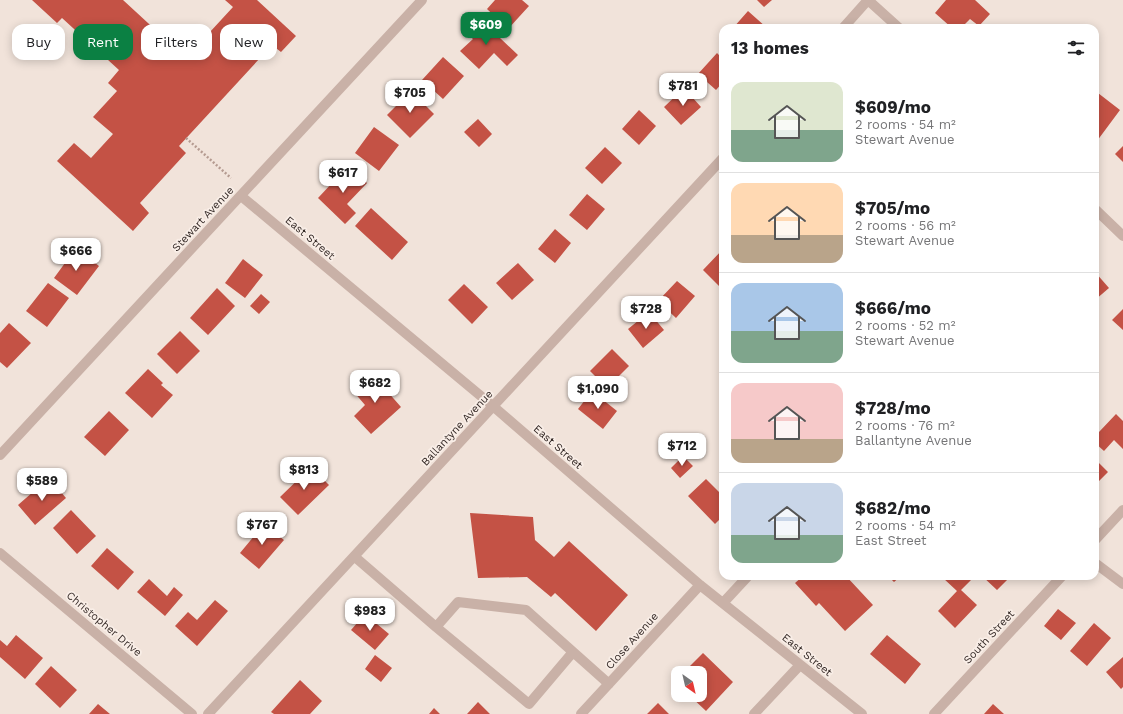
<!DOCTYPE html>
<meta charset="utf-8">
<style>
body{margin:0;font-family:"Work Sans",sans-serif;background:#f2f2f2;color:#202124;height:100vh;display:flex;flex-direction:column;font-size:15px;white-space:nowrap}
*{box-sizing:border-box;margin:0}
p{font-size:13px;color:#757577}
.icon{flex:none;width:22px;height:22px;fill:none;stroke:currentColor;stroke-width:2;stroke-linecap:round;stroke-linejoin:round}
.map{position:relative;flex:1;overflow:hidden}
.details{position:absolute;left:719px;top:24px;width:380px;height:556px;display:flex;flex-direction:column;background:#fff;border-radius:12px;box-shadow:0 2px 10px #0003}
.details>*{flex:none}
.banner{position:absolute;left:12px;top:24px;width:380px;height:36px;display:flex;gap:8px}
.needle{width:26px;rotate:146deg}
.fabs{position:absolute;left:671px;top:666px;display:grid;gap:8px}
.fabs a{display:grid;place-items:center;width:36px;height:36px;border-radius:8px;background:#fff;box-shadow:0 2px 10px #0003;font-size:20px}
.price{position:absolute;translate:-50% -34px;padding:0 9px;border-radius:8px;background:#fff;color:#222;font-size:13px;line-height:26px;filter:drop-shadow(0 1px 2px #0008)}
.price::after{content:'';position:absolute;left:50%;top:24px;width:12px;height:9px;margin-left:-6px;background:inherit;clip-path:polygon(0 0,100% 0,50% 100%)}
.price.on{background:#0b8043;color:#fff}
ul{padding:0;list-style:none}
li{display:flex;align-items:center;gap:12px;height:100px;padding:0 12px}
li+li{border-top:1px solid #e0e0e0}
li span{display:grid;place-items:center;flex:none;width:112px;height:80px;border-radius:12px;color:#555}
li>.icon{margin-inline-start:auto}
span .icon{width:48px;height:48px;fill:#fffc;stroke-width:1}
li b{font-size:17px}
h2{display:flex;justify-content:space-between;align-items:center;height:48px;padding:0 12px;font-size:17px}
.tag{padding:0 14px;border-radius:12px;background:#fff;box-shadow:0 2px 10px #0003;font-size:14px;line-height:36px}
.tag.on{background:#0b8043;color:#fff}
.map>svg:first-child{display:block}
.building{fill:#c45245}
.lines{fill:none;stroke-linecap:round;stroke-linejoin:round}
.path{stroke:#b59b91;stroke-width:2.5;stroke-dasharray:2 2;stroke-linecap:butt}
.minor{stroke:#c9b1a7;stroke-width:10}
.labels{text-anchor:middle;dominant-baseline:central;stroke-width:3.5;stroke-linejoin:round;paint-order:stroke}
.street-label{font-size:11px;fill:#352a27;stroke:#f9eee7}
</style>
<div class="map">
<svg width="1123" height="714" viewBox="0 0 1123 714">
<rect width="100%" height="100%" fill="#f1e3da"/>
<!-- building -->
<path class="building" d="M32 0H123L186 58 233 7 225 0H257L296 36 281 52 272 45 179 146 186 153 140 203 149 213 133 231 57 161 74 143 91 158 113 134 93 117 117 91 108 83 119 70 62 18 57 23Z
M495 0H522L529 6 508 29 487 9Z
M757 0H772L764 7Z
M946 0H975L990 14 979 26 970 19 961 28H952L935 13Z
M748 11 766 27 765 28H733Z
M479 18 518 55 507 66 494 53 479 69 460 51 473 39 465 32Z
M717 53 723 59V82L716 90 698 74Z
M443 57 464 76 443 99 422 80Z
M684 88 701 107 681 125 664 107Z
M411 91 434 114 410 138 387 115Z
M1098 93 1120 110 1097 141 1095 140V97Z
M639 110 656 126 639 145 622 129Z
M478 119 492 134 479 147 464 132Z
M374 127 399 145 379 171 355 153Z
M1123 146V162L1115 154Z
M605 147 622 163 602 184 585 168Z
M348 166 367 183 347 204 356 213 345 224 318 198Z
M587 194 605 209 587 230 569 215Z
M371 208 408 242 392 260 355 226Z
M555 229 571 243 555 263 538 249Z
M76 248 99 266 77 295 54 278Z
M723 249V284L720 287 703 270Z
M243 259 263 275 245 298 225 283Z
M518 263 534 280 512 300 496 283Z
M1095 272 1109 288 1095 300Z
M677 281 695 296 676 318 658 301Z
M48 283 69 298 47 327 26 311Z
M464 284 488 307 472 324 448 300Z
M217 288 235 306 208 335 190 318Z
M261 294 270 302 259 314 250 306Z
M1123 309V330L1112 320Z
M649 312 664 330 643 348 628 329Z
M9 323 31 343 7 368 0 362V333Z
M180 331 200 351 177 374 157 354Z
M612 349 629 366 607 388 590 371Z
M148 369 163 383 161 385 173 395 152 418 125 393Z
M372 374 401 407 371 434 354 416 365 405 353 391Z
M592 391 617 411 603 429 578 409Z
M109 411 129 430 105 456 84 437Z
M1116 414 1123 421V449L1114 440 1104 451 1095 443V428L1099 432Z
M683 456 693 466 680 478 671 468Z
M1095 459 1108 472 1095 485Z
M723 465V474L719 468Z
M311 467 329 485 298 515 280 497Z
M49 478 66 498 35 525 18 505Z
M706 479 723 496V516L715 524 688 496Z
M71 510 96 536 77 554 53 528Z
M470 513 533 517 535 540 554 557 569 541 628 595 596 631 555 593 551 597 527 577 478 578Z
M264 524 284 540 259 569 240 553Z
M107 548 134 572 118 590 91 566Z
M803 576H846L873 605 845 631 819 603 816 606 795 583Z
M888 576H901L894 582Z
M944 576H967L971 580 961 590 977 605 955 628 938 611 957 591 943 578Z
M982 576H1011L997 590Z
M149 579 167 596 174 587 183 595 165 616 137 592Z
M215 600 228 611 197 646 175 626 188 612 197 620Z
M1058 609 1076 623 1061 640 1044 626Z
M365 614 389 634 375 650 351 630Z
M1094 623 1111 638 1087 666 1070 651Z
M16 635 43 658 25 679 0 657V640L7 646Z
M887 635 921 664 905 684 870 654Z
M703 653 733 682 706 711 689 695H700V673H683Z
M375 655 392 668 381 682 365 669Z
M1123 657V687L1121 689 1106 672Z
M51 666 77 690 60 708 35 684Z
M300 680 322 701 310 714H274L271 712Z
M478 702 490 714H467Z
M658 703 669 714H647Z
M98 704 110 714H89Z
M993 704 1004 714H984Z
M434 708 440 714H429Z"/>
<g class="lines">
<!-- path -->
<path class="path" d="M186 138 231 178"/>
<!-- minor -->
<path class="minor" d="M843 28 868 0 899 28
M241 196 494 407 700 585 862 714
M1095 209 1123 236
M0 455 422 0
M1095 540 1123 510
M0 553 192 714
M355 557 436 627 458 602 526 610 609 684
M1095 563 1123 584
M723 603 748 576
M436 627 529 704 573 652
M208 714 723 158
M581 714 700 585
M754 714 800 665
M934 714 1062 576"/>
</g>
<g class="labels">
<!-- street labels -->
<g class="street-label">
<text transform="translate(203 219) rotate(-47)">Stewart Avenue</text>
<text transform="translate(310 238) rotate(40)">East Street</text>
<text transform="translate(457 428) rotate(-47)">Ballantyne Avenue</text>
<text transform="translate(558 447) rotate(41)">East Street</text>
<text transform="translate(104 624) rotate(40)">Christopher Drive</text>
<text transform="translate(989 637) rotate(-47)">South Street</text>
<text transform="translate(632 641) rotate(-48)">Close Avenue</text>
<text transform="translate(807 655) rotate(39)">East Street</text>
</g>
</g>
</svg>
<div class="fabs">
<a><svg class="needle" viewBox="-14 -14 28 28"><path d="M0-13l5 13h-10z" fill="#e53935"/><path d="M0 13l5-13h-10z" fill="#757577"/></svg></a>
</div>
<b class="price on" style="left:486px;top:46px">$609</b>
<b class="price" style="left:683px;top:107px">$781</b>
<b class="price" style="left:410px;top:114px">$705</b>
<b class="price" style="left:343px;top:194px">$617</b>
<b class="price" style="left:76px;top:272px">$666</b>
<b class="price" style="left:646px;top:330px">$728</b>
<b class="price" style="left:375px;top:404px">$682</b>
<b class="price" style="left:598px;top:410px">$1,090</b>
<b class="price" style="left:682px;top:467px">$712</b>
<b class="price" style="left:304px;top:491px">$813</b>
<b class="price" style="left:42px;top:502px">$589</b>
<b class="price" style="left:262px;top:546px">$767</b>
<b class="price" style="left:370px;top:632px">$983</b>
<div class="banner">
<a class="tag">Buy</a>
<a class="tag on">Rent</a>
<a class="tag">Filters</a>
<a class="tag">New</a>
</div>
<section class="details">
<h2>13 homes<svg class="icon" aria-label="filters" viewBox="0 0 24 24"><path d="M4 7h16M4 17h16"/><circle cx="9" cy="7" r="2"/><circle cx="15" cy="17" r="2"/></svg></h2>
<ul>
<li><span style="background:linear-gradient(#dfe7d0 60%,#7fa58c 0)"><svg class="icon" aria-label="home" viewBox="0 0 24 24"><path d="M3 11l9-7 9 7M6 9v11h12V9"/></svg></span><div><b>$609/mo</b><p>2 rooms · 54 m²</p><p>Stewart Avenue</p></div></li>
<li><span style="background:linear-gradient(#ffd9b3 65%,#b9a48a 0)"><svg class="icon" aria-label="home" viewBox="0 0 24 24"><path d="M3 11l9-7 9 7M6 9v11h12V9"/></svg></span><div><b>$705/mo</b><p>2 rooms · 56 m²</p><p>Stewart Avenue</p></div></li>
<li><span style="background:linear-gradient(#a9c7e8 60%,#7fa58c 0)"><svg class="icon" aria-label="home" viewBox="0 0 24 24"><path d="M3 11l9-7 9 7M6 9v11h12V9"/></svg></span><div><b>$666/mo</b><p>2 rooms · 52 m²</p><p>Stewart Avenue</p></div></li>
<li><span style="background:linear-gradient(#f6c9c9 70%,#b9a48a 0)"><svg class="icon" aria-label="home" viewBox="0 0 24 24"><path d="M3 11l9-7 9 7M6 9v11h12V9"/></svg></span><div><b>$728/mo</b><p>2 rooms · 76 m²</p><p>Ballantyne Avenue</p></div></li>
<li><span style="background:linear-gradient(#c9d6e8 65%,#7fa58c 0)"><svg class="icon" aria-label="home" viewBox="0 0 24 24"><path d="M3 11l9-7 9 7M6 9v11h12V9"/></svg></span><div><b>$682/mo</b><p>2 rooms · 54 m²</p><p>East Street</p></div></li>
</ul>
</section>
</div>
